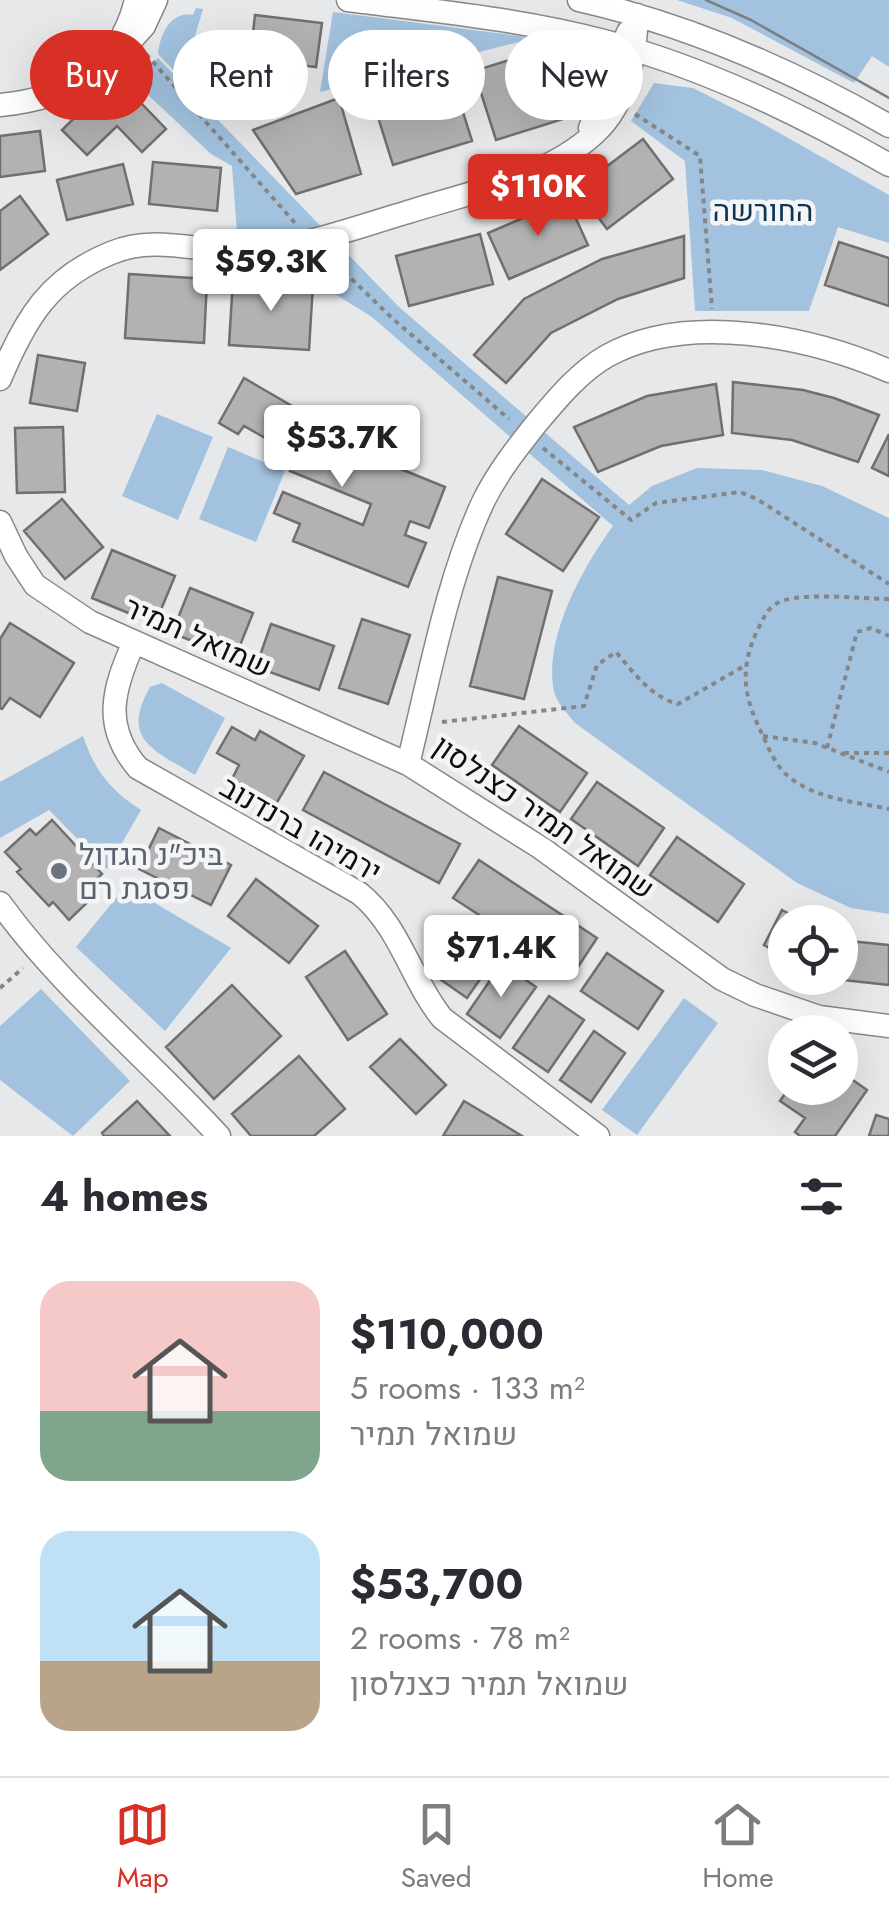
<!DOCTYPE html>
<meta charset="utf-8">
<style>
body{margin:0;font-family:Jost,Heebo,sans-serif;background:#f7f7f7;color:#2b2b33;height:100vh;display:flex;flex-direction:column;font-size:38px;white-space:nowrap}
*{box-sizing:border-box;margin:0}
p{font-size:32px;color:#7c7c81}
.icon{flex:none;width:55px;height:55px;fill:none;stroke:currentColor;stroke-width:2;stroke-linecap:round;stroke-linejoin:round}
.map{position:relative;height:1136px;overflow:hidden}
.side{display:flex;flex-direction:column;background:#fff;flex:1}
.side>*{flex:none}
.top-card{position:absolute;left:30px;top:30px;width:830px;height:90px;display:flex;gap:20px}
.controls{position:absolute;left:768px;top:905px;display:grid;gap:20px}
.controls a{display:grid;place-items:center;width:90px;height:90px;border-radius:50%;background:#fff;box-shadow:0 10px 40px #0002;font-size:50px}
.price{position:absolute;translate:-50% -85px;padding:0 22px;border-radius:10px;background:#fff;color:#222;font-size:32px;line-height:65px;filter:drop-shadow(0 2px 5px #0008)}
.price::after{content:'';position:absolute;left:50%;top:60px;width:30px;height:22px;margin-left:-15px;background:inherit;clip-path:polygon(0 0,100% 0,50% 100%)}
.price.current{background:#d93025;color:#fff}
ul{padding:0;list-style:none}
li{display:flex;align-items:center;gap:30px;height:250px;padding:0 40px}
li span{display:grid;place-items:center;flex:none;width:280px;height:200px;border-radius:30px;color:#555}
li>.icon{margin-inline-start:auto}
span .icon{width:120px;height:120px;fill:#fffc;stroke-width:1}
li b{font-size:42px}
h2{display:flex;justify-content:space-between;align-items:center;height:120px;padding:0 40px;font-size:42px}
.pill{padding:0 35px;border-radius:45px;background:#fff;box-shadow:0 10px 40px #0002;font-size:35px;line-height:90px}
.pill.current{background:#d93025;color:#fff}
.dock{display:flex;justify-content:space-around;align-items:center;height:140px;border-top:2px solid #e1e1e2;background:#fff;font-size:28px;color:#7c7c81}
.dock a{display:grid;justify-items:center;gap:5px}
.dock .current{color:#d93025}
.map>svg:first-child{display:block}
.green{fill:#a2c2df}
.building{fill:#b3b1b1;stroke:#706e6e;stroke-width:2.5}
.lines{fill:none;stroke-linecap:round;stroke-linejoin:round}
.minor-casing{stroke:#868889;stroke-width:25}
.path{stroke:#858688;stroke-width:4;stroke-dasharray:5 5;stroke-linecap:butt}
.minor{stroke:#fff;stroke-width:22}
.tram{stroke:#7c7e7f;stroke-width:2.5}
.worship-dot{fill:#6b7280;stroke:#f4f5f7;stroke-width:4}
.labels{text-anchor:middle;dominant-baseline:central;stroke-width:9;stroke-linejoin:round;paint-order:stroke}
.park-label{font-size:30px;fill:#0d3552;stroke:#f4f5f7}
.street-label{font-size:30px;fill:#0d0e0e;stroke:#f4f5f7}
.worship-label{font-size:30px;fill:#5b616d;stroke:#f4f5f7;text-anchor:start}
</style>
<div class="map">
<svg width="889" height="1136" viewBox="0 0 889 1136">
<rect width="100%" height="100%" fill="#e6e8ea"/>
<!-- green -->
<path class="green" d="M677 0H889V67L872 56 854 83 732 18Z
M196 8 203 9 182 79 158 54C160 35 170 11 193 15Z
M333 12 535 38 320 92Z
M158 58 399 307 629 505 652 486 697 468 762 470 822 486 889 518V914L851 908 797 883 575 723C568 714 556 702 554 691 543 638 583 567 613 526L372 317 237 233 232 166 211 154 130 78Z
M654 83 693 88 758 121 889 195V243L838 227 809 311H695L685 161 631 121Z
M157 414 213 437 178 520 122 496Z
M228 447 285 471 256 542 199 519Z
M162 683 225 718 195 775C154 750 120 740 150 687Z
M83 736C95 771 110 790 141 810L107 869 49 810 0 838V782Z
M126 886 231 948 165 1031 76 947Z
M41 989 130 1081 73 1136 0 1080V1026Z
M684 998 718 1023 637 1135 602 1110Z"/>
<!-- building -->
<path class="building" d="M255 15 322 23 316 67 250 59Z
M557 45 579 114 496 140 474 71Z
M249 68 285 72 279 113 244 109Z
M116 77 166 129 142 152 117 126 87 155 62 130Z
M452 77 472 141 393 165 373 101Z
M339 98 361 174 296 194 253 130Z
M40 131 45 171 0 177V136Z
M643 139 673 179 607 229 577 189Z
M153 162 221 168 217 211 149 204Z
M123 164 133 204 67 220 57 180Z
M20 196 48 234 0 270V211Z
M567 199 588 245 509 279 488 233Z
M480 234 493 284 409 306 396 256Z
M684 236V278L618 299 551 333 506 383 474 355 524 299 602 259Z
M839 242 889 258V306L825 285Z
M129 274 207 279 204 343 125 338Z
M233 279 313 284 309 350 229 345Z
M38 355 85 363 77 411 30 403Z
M244 378 323 424 309 449 326 456 332 441 445 487 429 528 410 521 405 535 426 543 408 587 293 541 300 524 274 513 283 492 363 525 371 504 290 471 297 456 244 426 238 434 219 423Z
M733 382 803 390 834 398 879 415 858 462 792 440 732 433Z
M716 384 723 435 661 446 598 472 574 427 647 396Z
M63 427 65 492 17 493 15 428Z
M889 434V476L872 468Z
M542 479 599 517 563 571 506 534Z
M62 499 103 547 65 579 24 531Z
M112 550 175 576 155 624 92 598Z
M498 577 552 591 524 699 470 686Z
M190 588 253 613 235 658 172 633Z
M362 619 410 635 388 704 339 688Z
M10 623 74 663 40 717 10 698 2 709 0 708V639Z
M271 624 334 646 319 690 256 667Z
M519 726 587 773 560 812 492 765Z
M232 727 255 740 260 731 304 756 276 804 232 779 239 765 217 753Z
M324 772 460 844 439 883 303 810Z
M597 782 664 828 638 866 571 819Z
M52 820 102 874 87 888 94 896 69 920 53 902 49 906 17 872 21 869 5 852 30 829 36 835Z
M159 828 231 865 211 905 139 869Z
M677 837 744 884 718 922 650 875Z
M479 860 597 938 572 976 453 898Z
M256 879 318 926 289 963 228 916Z
M782 910 806 922H785V957L764 945Z
M466 934 497 955 467 998 437 977Z
M840 940 889 945V985L825 978H840Z
M345 951 387 1014 348 1040 306 977Z
M607 953 663 991 638 1029 581 991Z
M502 963 536 987 500 1038 467 1014Z
M232 985 281 1036 214 1099 166 1047Z
M549 996 584 1020 548 1072 513 1048Z
M594 1031 625 1053 591 1102 560 1080Z
M400 1039 446 1085 416 1114 370 1067Z
M299 1056 345 1109 314 1136H251L232 1114Z
M840 1071 867 1090 835 1136H800L795 1132 805 1118 780 1101 789 1088H840Z
M137 1101 170 1136H104L102 1133Z
M464 1101 496 1120 522 1136H443Z
M876 1115 889 1119V1136H869Z"/>
<g class="lines">
<!-- minor casing -->
<g class="minor-casing">
<path id="minor" d="M348 0C434 11 520 19 604 41 705 68 798 113 889 165
M579 0C689 25 792 70 889 126
M127 45 144 26 156 0
M0 105C67 99 119 70 136 0
M590 128 628 32
M0 379C25 319 49 278 111 253 158 233 205 255 254 251 306 246 357 227 408 212 470 192 546 179 595 133 628 102 635 57 637 15
M0 522 16 556 35 585 90 622 408 764 541 848 722 979 755 995 819 1017 889 1026
M134 642C113 689 102 726 138 768L359 893C400 926 410 978 442 1018L598 1136
M408 764C429 680 447 578 484 500 498 472 517 448 536 424 557 399 579 372 607 356 687 311 810 337 889 371
M0 903C62 989 147 1057 219 1136"/>
</g>
<!-- path -->
<path class="path" d="M146 54 295 223
M635 114 700 156 712 309
M330 258 393 319 509 419
M543 448 631 520 656 503 740 492 757 499 889 584
M889 599C859 599 810 592 782 601 768 606 764 617 758 629 738 671 744 698 764 738 770 751 776 766 788 776 815 799 856 802 889 809
M442 722 584 706 597 665 616 652C634 673 651 697 678 704L746 665
M763 736 815 743 889 772
M827 748 857 632 871 628 889 636
M844 753H889
M0 988 23 968"/>
<!-- minor -->
<use href="#minor" class="minor"/>
<!-- tram -->
<path class="tram" d="M706 0 751 20 889 98"/>
</g>
<!-- markers -->
<circle class="worship-dot" cx="59" cy="871" r="10"/>
<g class="labels">
<!-- park labels -->
<g class="park-label">
<text x="763" y="210">החורשה</text>
</g>
<!-- street labels -->
<g class="street-label">
<text transform="translate(198 637) rotate(24)">שמואל תמיר</text>
<text transform="translate(544 817) rotate(35)">שמואל תמיר כצנלסון</text>
<text transform="translate(301 829) rotate(30)">ירמיהו ברנדנוב</text>
</g>
<!-- worship labels -->
<g class="worship-label">
<text x="79" y="854">ביכ"נ הגדול<tspan x="79" dy="34">פסגת רם</tspan></text>
</g>
</g>
</svg>
<div class="controls">
<a><svg class="icon" aria-label="locate" viewBox="0 0 24 24"><circle cx="12" cy="12" r="6"/><path d="M12 2v4M12 18v4M2 12h4M18 12h4"/></svg></a>
<a><svg class="icon" aria-label="layers" viewBox="0 0 24 24"><path d="M12 4l9 5-9 5-9-5zM3 14l9 5 9-5"/></svg></a>
</div>
<b class="price current" style="left:538px;top:239px">$110K</b>
<b class="price" style="left:271px;top:314px">$59.3K</b>
<b class="price" style="left:342px;top:490px">$53.7K</b>
<b class="price" style="left:501px;top:1000px">$71.4K</b>
<div class="top-card">
<a class="pill current">Buy</a>
<a class="pill">Rent</a>
<a class="pill">Filters</a>
<a class="pill">New</a>
</div>
</div>
<section class="side">
<h2>4 homes<svg class="icon" aria-label="filters" viewBox="0 0 24 24"><path d="M4 7h16M4 17h16"/><circle cx="9" cy="7" r="2"/><circle cx="15" cy="17" r="2"/></svg></h2>
<ul>
<li><span style="background:linear-gradient(#f6c9c9 65%,#7fa58c 0)"><svg class="icon" aria-label="home" viewBox="0 0 24 24"><path d="M3 11l9-7 9 7M6 9v11h12V9"/></svg></span><div><b>$110,000</b><p>5 rooms · 133 m²</p><p>שמואל תמיר</p></div></li>
<li><span style="background:linear-gradient(#bfe0f5 65%,#b9a48a 0)"><svg class="icon" aria-label="home" viewBox="0 0 24 24"><path d="M3 11l9-7 9 7M6 9v11h12V9"/></svg></span><div><b>$53,700</b><p>2 rooms · 78 m²</p><p>שמואל תמיר כצנלסון</p></div></li>
</ul>
</section>
<nav class="dock">
<a class="current"><svg class="icon" aria-label="map" viewBox="0 0 24 24"><path d="M3 6l6-2 6 2 6-2v14l-6 2-6-2-6 2zM9 4v14M15 6v14"/></svg>Map</a>
<a><svg class="icon" aria-label="saved" viewBox="0 0 24 24"><path d="M7 4h10v16l-5-4-5 4z"/></svg>Saved</a>
<a><svg class="icon" aria-label="home" viewBox="0 0 24 24"><path d="M3 11l9-7 9 7M6 9v11h12V9"/></svg>Home</a>
</nav>
